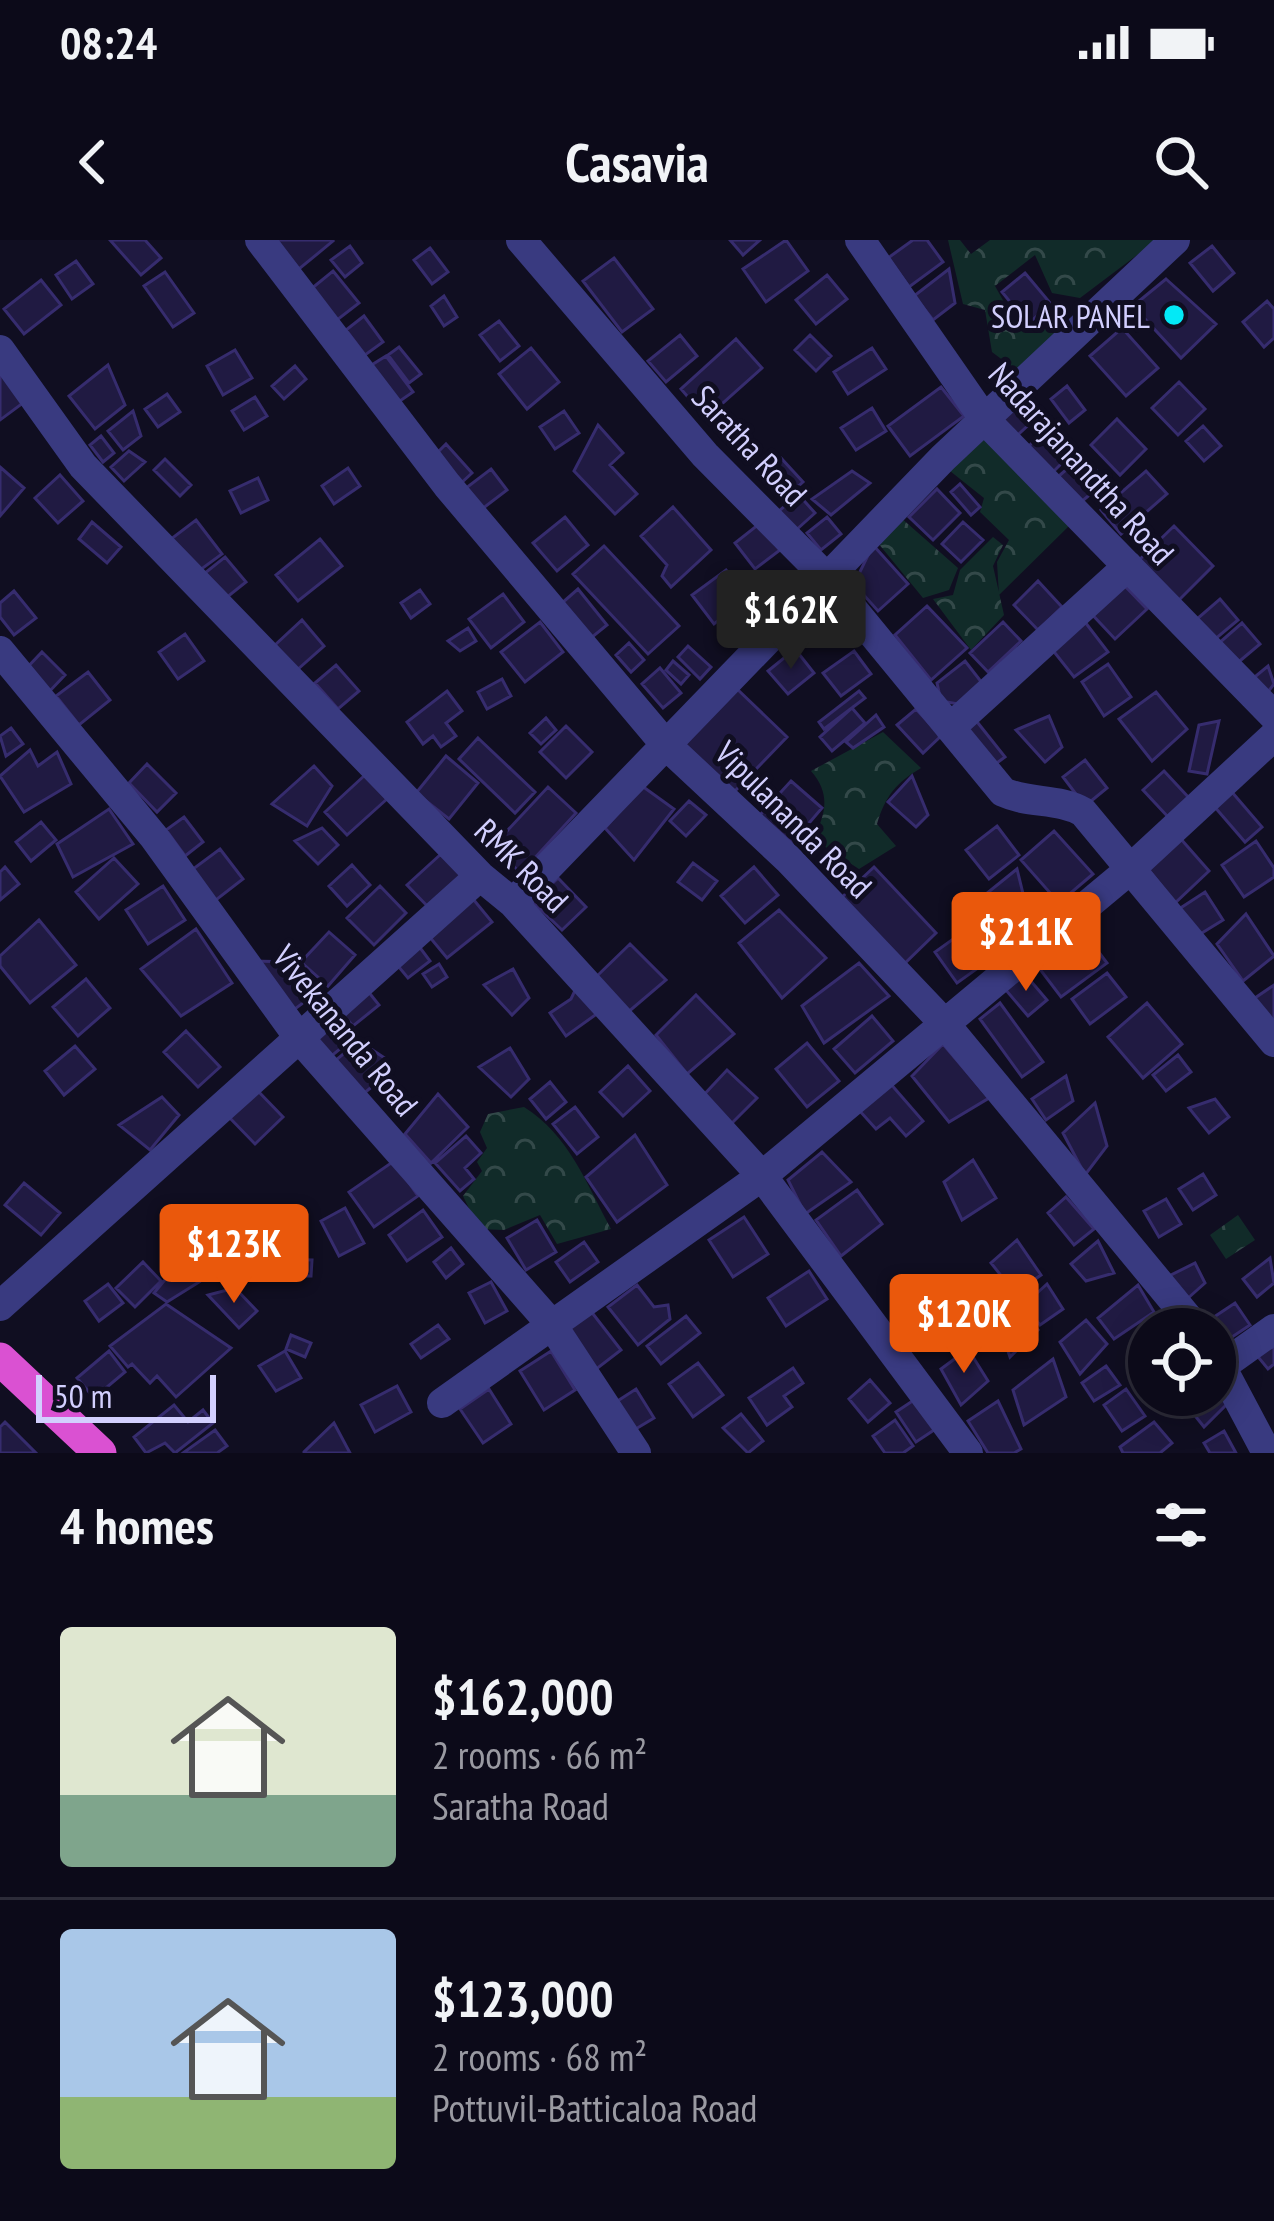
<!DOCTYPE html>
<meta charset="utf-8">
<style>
body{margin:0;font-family:"PT Sans Narrow",sans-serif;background:#151322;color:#f1f3f6;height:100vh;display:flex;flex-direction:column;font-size:45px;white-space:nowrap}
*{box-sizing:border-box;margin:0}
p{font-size:39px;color:#9a9aa2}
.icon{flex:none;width:66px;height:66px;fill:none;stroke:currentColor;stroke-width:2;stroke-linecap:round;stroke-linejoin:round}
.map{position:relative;height:1213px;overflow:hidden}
.side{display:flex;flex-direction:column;background:#0c0a19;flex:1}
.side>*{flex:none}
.tools{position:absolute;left:1128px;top:1068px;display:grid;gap:24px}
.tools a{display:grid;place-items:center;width:108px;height:108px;border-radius:50%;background:#0c0a19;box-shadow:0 6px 30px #0003,0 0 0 3px #2c2b38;font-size:60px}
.scale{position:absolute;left:36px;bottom:30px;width:180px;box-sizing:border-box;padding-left:12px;border:6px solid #d2cffe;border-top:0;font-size:33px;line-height:42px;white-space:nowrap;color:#d2cffe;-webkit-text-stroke:9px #100e21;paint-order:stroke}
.price{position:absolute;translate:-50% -102px;padding:0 27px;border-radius:12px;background:#ea580c;color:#fff;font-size:39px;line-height:78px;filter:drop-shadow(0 3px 6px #0008)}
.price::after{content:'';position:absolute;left:50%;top:72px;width:36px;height:27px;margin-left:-18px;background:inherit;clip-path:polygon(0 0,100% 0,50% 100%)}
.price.selected{background:#222;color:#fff}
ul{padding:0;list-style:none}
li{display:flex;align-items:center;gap:36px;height:300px;padding:0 60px}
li+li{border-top:3px solid #2c2b38}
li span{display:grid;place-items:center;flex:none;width:336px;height:240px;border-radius:12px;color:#555}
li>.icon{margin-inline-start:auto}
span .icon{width:144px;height:144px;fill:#fffc;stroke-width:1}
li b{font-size:51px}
h2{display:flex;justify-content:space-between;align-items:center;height:144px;padding:0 60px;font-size:51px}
.status{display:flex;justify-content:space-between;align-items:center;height:84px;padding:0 60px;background:#0c0a19;direction:ltr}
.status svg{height:33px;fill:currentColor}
header{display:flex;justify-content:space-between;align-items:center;height:156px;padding:0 60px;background:#0c0a19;font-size:54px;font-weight:800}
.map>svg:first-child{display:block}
.forest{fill:url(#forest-crowns)}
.building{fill:#201a42;stroke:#362c6e;stroke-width:3}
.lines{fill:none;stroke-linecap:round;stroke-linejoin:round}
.minor{stroke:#393a80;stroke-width:30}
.trunk{stroke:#da51d2;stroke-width:33}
.poi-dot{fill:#03e9f6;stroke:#100e21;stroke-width:4.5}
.labels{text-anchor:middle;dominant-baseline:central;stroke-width:10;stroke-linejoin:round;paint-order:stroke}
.poi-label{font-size:33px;fill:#d2cffe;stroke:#100e21;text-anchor:end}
.street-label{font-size:33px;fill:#d2cffe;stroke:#100e21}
</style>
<div class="status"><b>08:24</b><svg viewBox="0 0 49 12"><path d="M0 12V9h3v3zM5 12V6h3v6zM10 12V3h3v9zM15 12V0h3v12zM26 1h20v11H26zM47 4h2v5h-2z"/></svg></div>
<header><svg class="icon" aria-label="back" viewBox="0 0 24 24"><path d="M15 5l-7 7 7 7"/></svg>Casavia<svg class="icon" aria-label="search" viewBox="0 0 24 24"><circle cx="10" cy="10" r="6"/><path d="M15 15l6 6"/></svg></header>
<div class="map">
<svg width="1274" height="1213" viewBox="0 0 1274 1213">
<defs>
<pattern id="forest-crowns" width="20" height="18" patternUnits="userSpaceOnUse" patternTransform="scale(3)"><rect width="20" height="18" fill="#112b29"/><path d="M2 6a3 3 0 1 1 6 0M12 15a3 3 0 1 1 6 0" fill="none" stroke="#334949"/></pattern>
</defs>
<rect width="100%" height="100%" fill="#100e21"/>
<!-- forest -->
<path class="forest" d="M948 0H960L971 14 990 0H1157L1080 58 1052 53 1035 15 995 46 1018 87 1069 78 1048 111 1016 130 992 112 985 70 963 64Z
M985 197 1071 284 999 355 997 322 1009 300 980 272 984 258 945 227Z
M900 277 958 328 949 350 923 358 878 303Z
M993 297 1003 305 993 326 1004 375 971 410 933 359 953 355 960 330Z
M883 492 921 528C897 542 885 556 877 584L896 606 859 629 813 599C826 574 831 554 811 531Z
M524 867C569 895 586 943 611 989L557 1004 540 975 504 990 479 989 463 956 482 931 477 922 487 908 480 892 488 874Z
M1238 975 1255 1000 1226 1019 1210 995Z"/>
<!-- building -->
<path class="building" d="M110 0H145L161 18 141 35Z
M275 0H332L333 1 299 29Z
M730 0H760L743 15Z
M786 0 808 31 766 62 743 29Z
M913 0H927L943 22 909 47 888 18Z
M350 6 362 23 345 37 331 20Z
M1212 6 1234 33 1213 51 1190 23Z
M430 8 448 32 432 44 414 20Z
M614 18 653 69 622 92 583 41Z
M76 21 93 44 72 59 56 35Z
M949 29 955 63 933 80 914 56Z
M333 31 359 63 337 80 311 49Z
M165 32 194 73 173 87 144 46Z
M1025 33 1051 64 1028 84 1002 52Z
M827 35 847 59 816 84 796 60Z
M1166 39 1216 84 1181 118 1133 66Z
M41 40 61 65 24 94 4 69Z
M444 56 457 77 444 86 431 66Z
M1267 61 1274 69V98L1264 107 1243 82Z
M364 76 383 102 365 115 346 90Z
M499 81 519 106 500 121 480 95Z
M1122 88 1158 128 1126 156 1090 116Z
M680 95 697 116 666 142 648 121Z
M810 95 831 116 816 131 795 110Z
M736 99 762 128 706 178 681 149Z
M399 107 421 134 409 143 388 115Z
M531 108 559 142 527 169 499 134Z
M872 108 886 129 848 154 834 132Z
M235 110 252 138 223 155 207 126Z
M386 116 413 152 397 163 370 126Z
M108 125 125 165 95 189 69 156Z
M295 126 306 139 284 159 272 146Z
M0 131 23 163 0 180Z
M1179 142 1205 169 1178 195 1152 168Z
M1067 146 1085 170 1069 183 1051 159Z
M941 147 964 176 910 216 888 186Z
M167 154 180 172 158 187 145 169Z
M255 157 267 176 244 190 232 171Z
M1016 161 1034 180 1011 201 993 181Z
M872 168 886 191 856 210 841 188Z
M133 171 141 196 123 210 108 191Z
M564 171 579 193 555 209 540 187Z
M1117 179 1146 209 1120 235 1091 205Z
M1051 184 1076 209 1051 234 1026 209Z
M598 185 623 213 610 225 637 254 615 274 574 231Z
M1203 186 1221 206 1204 221 1186 201Z
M101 196 114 213 103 222 90 205Z
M446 204 472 233 460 244 435 215Z
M129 211 145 222 124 241 111 227Z
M1083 215 1106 241 1074 268 1052 242Z
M781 218 803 242 783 260 761 236Z
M165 219 191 245 180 256 154 230Z
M0 227 24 248 0 276Z
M348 228 360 246 334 264 322 246Z
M491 229 507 250 482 269 466 248Z
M852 231 870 243 831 275 812 259Z
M1146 231 1167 254 1121 294 1101 270Z
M60 235 83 261 58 283 35 258Z
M258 238 268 260 241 273 230 251Z
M960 244 980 267 971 275 951 252Z
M937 249 960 273 933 300 909 277Z
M798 254 815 273 795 291 778 272Z
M673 267 711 310 671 347 662 336 667 325 641 296Z
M565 277 588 305 557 331 533 303Z
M827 277 841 294 821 310 807 293Z
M196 280 222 314 196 333 171 299Z
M92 282 121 307 107 323 79 299Z
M963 282 983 300 961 322 942 304Z
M759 284 780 310 755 329 735 303Z
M1174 286 1213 326 1177 362 1137 322Z
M320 299 342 326 298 361 276 335Z
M873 305 908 344 878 371 854 344Z
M604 306 679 386 648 414 573 334Z
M225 317 246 342 226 358 205 333Z
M726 330 747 358 714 384 692 355Z
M1119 340 1147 369 1115 399 1087 369Z
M1038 341 1062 367 1038 390 1014 365Z
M578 349 607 385 591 398 562 363Z
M420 350 430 364 411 378 401 363Z
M14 351 36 378 14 395 0 377V363Z
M503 354 524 382 491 408 469 379Z
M1220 359 1238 380 1208 405 1190 385Z
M927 366 967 408 931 440 895 395Z
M302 380 324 406 297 430 275 405Z
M540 382 563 412 525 442 501 412Z
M1003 382 1021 401 988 432 970 413Z
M1085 382 1108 412 1074 437 1051 408Z
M1242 383 1260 404 1235 425 1218 404Z
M468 388 476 401 460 411 448 401Z
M185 394 204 421 178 439 159 412Z
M629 403 644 420 631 432 616 415Z
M688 406 711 427 700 439 678 417Z
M795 409 814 433 788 454 768 431Z
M854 411 871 434 841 456 823 433Z
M42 412 65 435 47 454 23 432Z
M673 421 689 435 681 444 666 430Z
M965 421 986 448 964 465 941 461 937 443Z
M1108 424 1131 457 1104 476 1082 442Z
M336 425 359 451 338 469 315 443Z
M1268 426 1274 444 1264 457 1251 440Z
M660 428 681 453 663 468 642 444Z
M88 432 110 460 79 485 56 456Z
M502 439 511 456 487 469 478 452Z
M736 448 787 497 732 554 683 506Z
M447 451 462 471 446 483 456 496 441 507 433 496 423 504 407 482Z
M859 451 865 458 824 489 819 482Z
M1156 452 1187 489 1152 521 1119 479Z
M852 468 865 483 832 511 820 497Z
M916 469 941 496 923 513 897 485Z
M876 475 884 487 853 508 846 502Z
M1049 476 1062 507 1045 522 1016 490Z
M546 478 556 490 541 504 530 493Z
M974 478 1005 517 990 528 960 490Z
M1219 481 1207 534 1189 531 1199 485Z
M566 486 592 512 566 538 540 512Z
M11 488 23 504 6 516 0 496Z
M478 498 535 552 515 573 459 519Z
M30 510 38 526 57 512 71 544 24 572 0 536Z
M446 516 478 543 449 579 416 553Z
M1085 520 1107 548 1085 566 1063 537Z
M147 524 176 553 157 572 129 543Z
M314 526 332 546 307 586 272 564Z
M1164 531 1190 559 1169 578 1143 550Z
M365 535 387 559 347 595 325 572Z
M912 536 928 575 916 587 888 562Z
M791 541 822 568 792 603 760 575Z
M642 546 674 569 634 620 605 588Z
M548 547 576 573 521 633 492 607Z
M1231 551 1262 587 1245 602 1213 565Z
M689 561 706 575 686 596 670 581Z
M109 569 133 604 73 637 57 604Z
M184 577 203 602 185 616 166 590Z
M41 582 56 600 31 621 16 602Z
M997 586 1019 615 989 639 966 610Z
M322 588 338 605 318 624 295 601Z
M1054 591 1093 634 1059 663 1021 620Z
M1180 598 1209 631 1175 663 1148 629Z
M1256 601 1274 628V637L1244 657 1222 625Z
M220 609 243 639 212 663 189 632Z
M441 614 466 640 432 671 407 645Z
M114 618 138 644 99 679 76 652Z
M693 623 717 641 702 660 678 642Z
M352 625 370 645 347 666 329 646Z
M5 627 19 644 0 660V632Z
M754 627 778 655 745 683 721 656Z
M874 627 936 693 903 725 840 659Z
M1017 629 1027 670 1010 683 986 654Z
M558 638 586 667 562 690 533 662Z
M163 646 185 680 148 704 126 670Z
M380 646 406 673 374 705 347 678Z
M1205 652 1223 680 1197 696 1179 669Z
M473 659 492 682 447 718 428 695Z
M779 670 826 718 782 758 739 703Z
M1246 674 1274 716 1243 741 1217 704Z
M39 680 76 725 30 763 0 726V716Z
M977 682 999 713 957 743 935 712Z
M196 689 232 743 181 776 141 729Z
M1082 690 1107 723 1061 757 1036 724Z
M329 692 355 715 328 746 301 722Z
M415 701 430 721 408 738 398 726Z
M630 704 666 740 627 773 597 736Z
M251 721 291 722 314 755 288 774Z
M859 723 889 756 824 803 802 766Z
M439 724 447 737 432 747 423 734Z
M513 729 529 758 512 775 484 745Z
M1024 733 1047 760 1028 776 1005 749Z
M1107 733 1126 757 1090 784 1072 759Z
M86 739 110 768 78 796 53 767Z
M1274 745V781L1252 760Z
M577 746 598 773 566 796 550 773 571 759Z
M367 750 379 765 353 786 340 771Z
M696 755 734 794 687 834 656 795Z
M1000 763 1043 822 1022 837 980 779Z
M1147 763 1182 804 1143 838 1108 797Z
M872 776 893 801 855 833 834 809Z
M334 779 351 800 329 818 312 797Z
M186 791 220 827 198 847 164 812Z
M359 801 386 819 366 836 374 845 362 855 331 824Z
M807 803 839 841 807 867 776 829Z
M943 804 989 858 949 882 912 836Z
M75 806 95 829 64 855 45 831Z
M510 808 529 839 511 857 479 827Z
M1178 815 1191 832 1166 851 1153 835Z
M628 826 650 851 623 876 600 852Z
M727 830 757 858 729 886 700 859Z
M1066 836 1073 861 1046 880 1032 859Z
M550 842 566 862 546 879 530 859Z
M889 842 923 881 906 896 890 878 876 889 858 869Z
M256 849 283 877 255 904 228 876Z
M438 854 468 887 431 923 405 894Z
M162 857 179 875 150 910 119 885Z
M1215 859 1229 877 1209 893 1189 868Z
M1095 863 1107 906 1085 935 1063 893Z
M575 867 598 897 577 914 553 884Z
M635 895 667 945 617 982 586 937Z
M466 896 481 913 465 928 474 939 460 951 435 923Z
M822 912 851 942 805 974 788 940Z
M973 920 996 958 962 980 944 942Z
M394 921 418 956 374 987 349 952Z
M1203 934 1216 955 1193 970 1179 949Z
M24 943 60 973 41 995 5 965Z
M857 950 882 984 841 1016 816 980Z
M1066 957 1094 989 1074 1005 1048 973Z
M1166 959 1181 984 1159 997 1144 971Z
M345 968 364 1003 339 1016 321 981Z
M423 970 442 997 407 1021 389 995Z
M744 977 768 1014 733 1037 709 1000Z
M537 980 556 1012 526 1030 507 998Z
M1017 1000 1041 1035 1015 1053 991 1023Z
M1098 1001 1114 1033 1086 1041 1071 1024Z
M584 1002 598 1022 570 1042 556 1022Z
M451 1008 463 1024 446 1038 434 1022Z
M1270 1018 1274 1043 1257 1057 1243 1039Z
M270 1019 312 1020 311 1036H275Z
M143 1022 161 1041 135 1067 116 1048Z
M179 1023 199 1042 167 1062 154 1053Z
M1195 1023 1205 1043 1187 1059 1167 1037Z
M809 1031 827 1059 786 1086 768 1058Z
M491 1042 507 1071 485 1083 469 1053Z
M108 1044 123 1063 99 1081 85 1061Z
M1047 1044 1063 1069 1040 1085 1024 1065Z
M637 1045 654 1067 668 1065 670 1079 638 1105 608 1067Z
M1138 1045 1154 1072 1114 1099 1098 1078Z
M235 1048 257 1071 239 1088 208 1055Z
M1235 1063 1250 1085 1220 1105 1215 1089 1205 1083Z
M166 1064 231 1108 176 1157 157 1136 150 1143 132 1124 128 1127 110 1106Z
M590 1070 621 1110 595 1130 564 1090Z
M1021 1071 1038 1090 1010 1117 1001 1091Z
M686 1076 700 1093 661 1124 647 1106Z
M1086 1080 1107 1104 1080 1134 1060 1102Z
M438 1085 449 1099 421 1118 411 1104Z
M291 1095 311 1103 305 1117 286 1109Z
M1274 1107V1124L1268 1129 1254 1112Z
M968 1109 988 1141 961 1165 941 1129Z
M109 1111 125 1132 94 1158 77 1138Z
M285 1111 301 1138 276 1151 259 1126Z
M551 1111 575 1150 544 1170 520 1131Z
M1053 1119 1066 1157 1024 1185 1013 1150Z
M698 1123 723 1155 693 1177 669 1144Z
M1106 1126 1120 1145 1094 1161 1082 1143Z
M793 1128 803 1143 784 1156 792 1167 767 1185 749 1158Z
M870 1140 890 1163 868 1182 849 1159Z
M1215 1142 1229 1162 1204 1187 1185 1163 1193 1155H1215Z
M397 1146 411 1172 375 1192 361 1165Z
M489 1149 511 1184 483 1203 460 1169Z
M636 1149 654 1178 634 1190 616 1162Z
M1126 1149 1145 1176 1122 1191 1104 1165Z
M920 1156 940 1186 916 1202 896 1172Z
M998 1161 1021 1209 1014 1213H988L968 1181Z
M174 1165 188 1182 203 1170 213 1183 175 1213 165 1203 146 1213 134 1197Z
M741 1174 763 1201 748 1213 723 1188Z
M895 1180 913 1206 903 1213H885L873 1196Z
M5 1182 36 1213H0V1187Z
M1154 1182 1172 1203 1160 1213H1123L1120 1207Z
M334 1183 350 1213H304V1212Z
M215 1190 227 1206 217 1213H183Z
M1224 1191 1236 1213H1210L1204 1203Z"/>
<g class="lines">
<!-- minor -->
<path class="minor" d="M260 0 447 245 666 505 788 619 944 783 1197 1089
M521 0 705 215 827 338 1003 552C1029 564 1059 558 1083 572L1274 802
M860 0 985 180 1274 476
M0 110 83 226 480 636 513 663 762 936 968 1213
M0 411 154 597 300 799 552 1085 636 1213
M950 488 1128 326
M513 663 943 218 1175 0
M0 1066 480 636
M1215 1115 1267 1213
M1222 1126 1274 1089
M442 1163 762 936 1127 632 1274 496"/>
<!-- trunk -->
<path class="trunk" d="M0 1119 100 1213"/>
</g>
<!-- markers -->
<circle class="poi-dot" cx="1174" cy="75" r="12"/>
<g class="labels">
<!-- poi labels -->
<g class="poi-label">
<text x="1150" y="75">SOLAR PANEL</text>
</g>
<!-- street labels -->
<g class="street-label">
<text transform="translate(750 205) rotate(47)">Saratha Road</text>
<text transform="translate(1082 223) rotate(48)">Nadarajanandtha Road</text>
<text transform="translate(794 579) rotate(45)">Vipulananda Road</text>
<text transform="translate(522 625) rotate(45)">RMK Road</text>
<text transform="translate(346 790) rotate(51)">Vivekananda Road</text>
</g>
</g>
</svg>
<div class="tools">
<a><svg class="icon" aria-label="locate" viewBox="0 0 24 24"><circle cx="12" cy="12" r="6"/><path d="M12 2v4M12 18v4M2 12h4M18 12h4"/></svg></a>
</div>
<div class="scale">50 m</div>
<b class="price selected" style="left:791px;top:432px">$162K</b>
<b class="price" style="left:1026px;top:754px">$211K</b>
<b class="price" style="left:234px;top:1066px">$123K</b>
<b class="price" style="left:964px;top:1136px">$120K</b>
</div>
<section class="side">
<h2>4 homes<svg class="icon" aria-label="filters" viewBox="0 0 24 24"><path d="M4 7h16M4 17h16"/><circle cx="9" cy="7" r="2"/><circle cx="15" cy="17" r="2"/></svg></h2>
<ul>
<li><span style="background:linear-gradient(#dfe7d0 70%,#7fa58c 0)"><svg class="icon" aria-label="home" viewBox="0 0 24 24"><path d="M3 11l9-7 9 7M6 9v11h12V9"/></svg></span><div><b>$162,000</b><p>2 rooms · 66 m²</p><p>Saratha Road</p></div></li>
<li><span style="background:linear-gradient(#a9c7e8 70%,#8fb573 0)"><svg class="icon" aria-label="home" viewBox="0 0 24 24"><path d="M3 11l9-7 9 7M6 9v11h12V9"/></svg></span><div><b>$123,000</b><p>2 rooms · 68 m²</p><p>Pottuvil-Batticaloa Road</p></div></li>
</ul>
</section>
